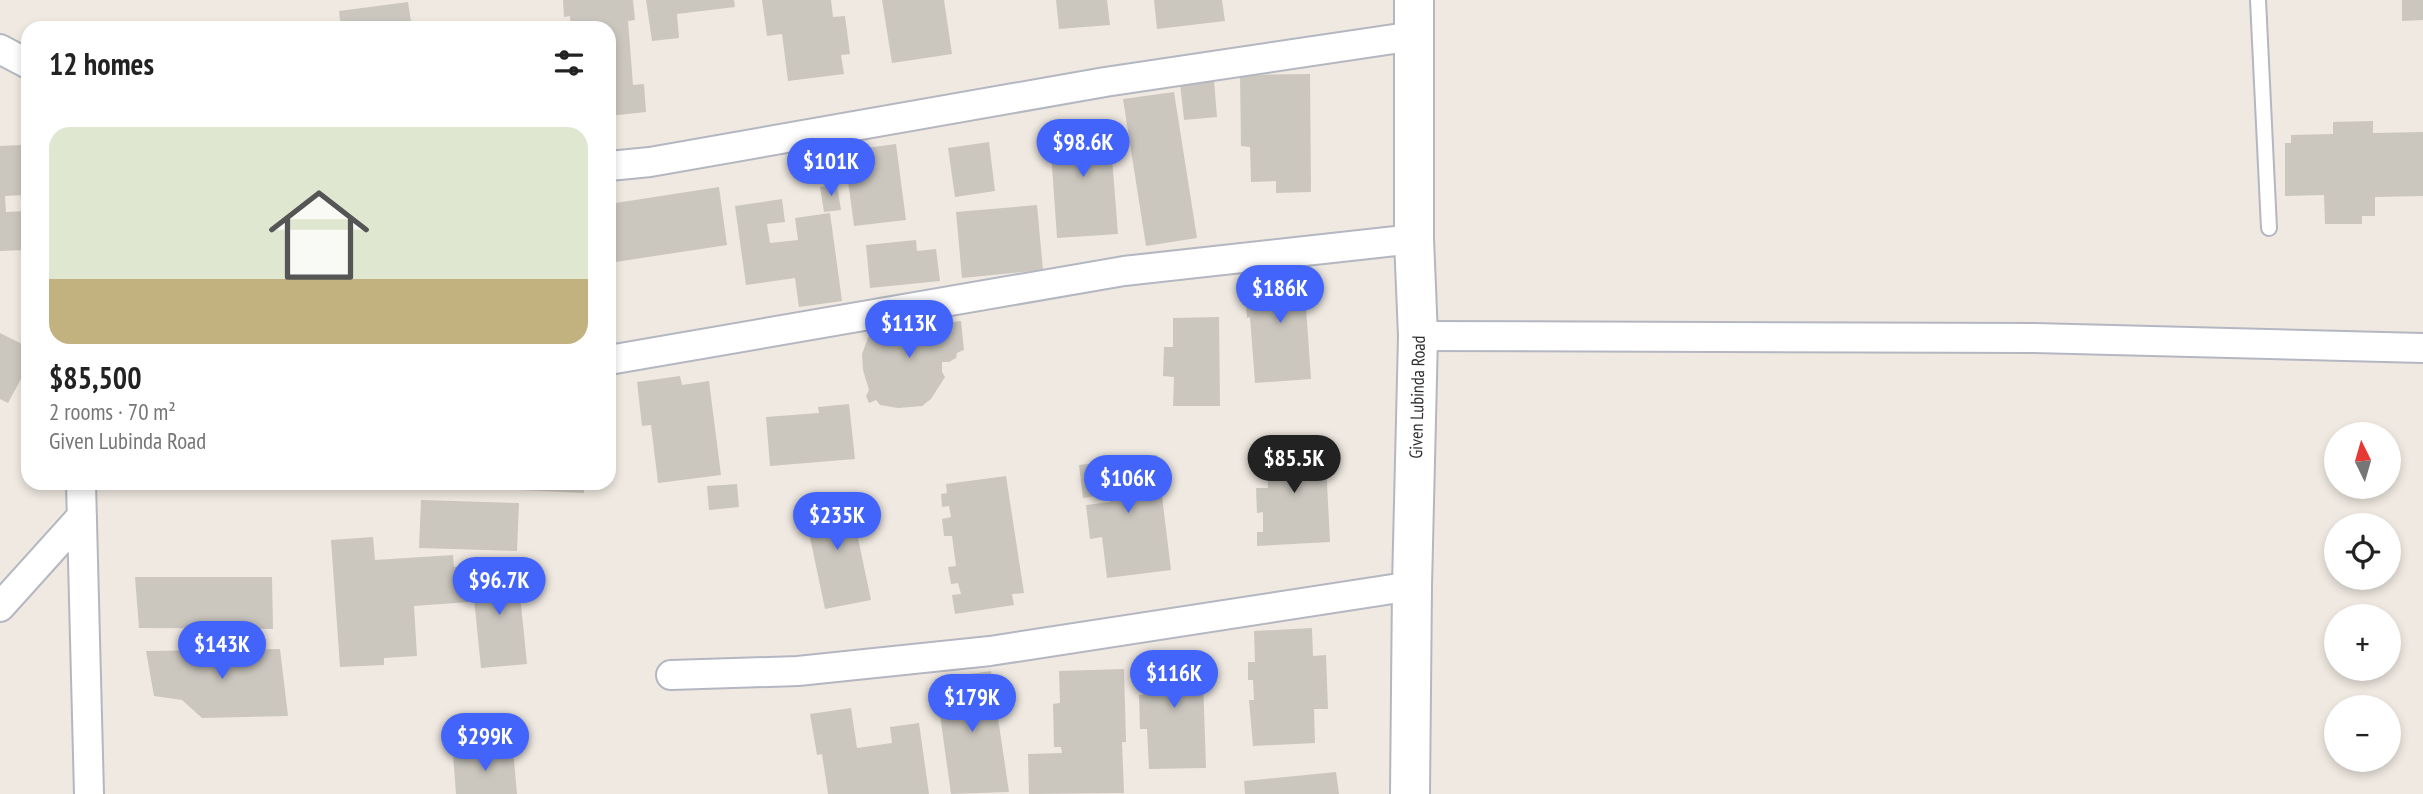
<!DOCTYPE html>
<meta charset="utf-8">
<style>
body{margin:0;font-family:"PT Sans Narrow",sans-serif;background:#f6f6f6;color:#222;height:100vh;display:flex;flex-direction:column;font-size:26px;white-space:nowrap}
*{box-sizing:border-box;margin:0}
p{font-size:23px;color:#767676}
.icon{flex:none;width:38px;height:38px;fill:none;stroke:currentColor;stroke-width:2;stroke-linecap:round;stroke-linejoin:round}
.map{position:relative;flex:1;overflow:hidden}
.drawer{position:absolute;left:21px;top:21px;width:595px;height:469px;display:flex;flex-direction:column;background:#fff;border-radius:21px;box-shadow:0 4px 10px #0003}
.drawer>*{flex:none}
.needle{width:46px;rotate:355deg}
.tools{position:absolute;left:2324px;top:422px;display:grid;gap:14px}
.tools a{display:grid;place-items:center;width:77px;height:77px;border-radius:50%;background:#fff;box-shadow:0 4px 10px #0003;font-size:35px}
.price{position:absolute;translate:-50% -60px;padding:0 16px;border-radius:24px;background:#4264fb;color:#fff;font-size:23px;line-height:46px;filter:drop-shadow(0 2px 4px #0008)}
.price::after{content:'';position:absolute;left:50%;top:42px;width:21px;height:16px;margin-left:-10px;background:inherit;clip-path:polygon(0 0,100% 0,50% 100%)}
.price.on{background:#222;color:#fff}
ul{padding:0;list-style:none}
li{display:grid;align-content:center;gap:14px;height:371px;padding:0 28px}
li span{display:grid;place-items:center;height:217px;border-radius:21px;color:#555}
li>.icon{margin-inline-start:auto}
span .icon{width:126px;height:126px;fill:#fffc;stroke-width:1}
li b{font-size:30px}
h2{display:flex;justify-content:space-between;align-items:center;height:84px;padding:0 28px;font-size:30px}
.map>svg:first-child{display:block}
.building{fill:#cbc7bf}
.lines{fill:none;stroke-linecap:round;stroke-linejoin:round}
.lane-casing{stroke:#b4b7c1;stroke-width:18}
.street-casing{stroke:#b4b7c1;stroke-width:32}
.secondary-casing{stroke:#b4b7c1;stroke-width:42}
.lane{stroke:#fff;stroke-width:14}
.street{stroke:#fff;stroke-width:28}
.secondary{stroke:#fff;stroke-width:38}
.labels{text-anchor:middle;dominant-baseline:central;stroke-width:6;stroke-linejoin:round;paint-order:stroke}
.street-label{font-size:18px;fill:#2e2e2e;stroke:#fff}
</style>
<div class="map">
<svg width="2423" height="794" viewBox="0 0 2423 794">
<rect width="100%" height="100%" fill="#efe9e1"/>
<!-- building -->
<path class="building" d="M563 0H633L635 20 628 21 633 85 644 84 646 112 609 116V28H571L570 16 564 17Z
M646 0H734L735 7 677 14 679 38 652 41Z
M762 0H831L833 17 845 16 850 54 841 55 844 74 788 81 782 34 767 36Z
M882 0H944L952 54 892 63Z
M1056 0H1107L1110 25 1059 29Z
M1154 0H1222L1225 21 1157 29Z
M2402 0H2423V20L2402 21Z
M408 2 412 28H341L339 11Z
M1310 74 1311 192 1276 193V181L1251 182 1250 147 1241 146 1240 75Z
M1214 80 1217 117 1184 120 1180 83Z
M1174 92 1197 238 1146 246 1123 99Z
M1109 119 1118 234 1057 238 1049 123Z
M2373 121V133L2423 132V196L2375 197V216H2362V224H2325L2324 195 2285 196V143H2291V135L2333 134V122Z
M989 142 995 191 955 197 948 148Z
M896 144 906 220 854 226 844 151Z
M22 145 24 195 5 196 6 212 25 211 26 250 0 251V146Z
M837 185 841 210 824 212 820 187Z
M719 187 727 245 609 263V204Z
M782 199 785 222 767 224 770 243 798 240 795 218 830 213 842 301 799 307 795 278 746 285 735 206Z
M1037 205 1043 270 962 278 956 212Z
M916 240 917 251 936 249 940 281 870 288 866 245Z
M1310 269 1313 307H1306L1311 379 1255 383 1250 317 1247 318 1245 293 1251 292 1250 273Z
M932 316 952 322 961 321 964 350 957 353 956 358 949 362H942V372L945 377 931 399 922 406 898 408 880 405 876 400 869 403 866 396 869 390 863 370 862 354 871 330 884 323Z
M1219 317 1220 406H1173L1174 377 1163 376 1164 347H1173V318Z
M0 333 28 347V366L8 403 0 399Z
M680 376 682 385 709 381 721 475 658 483 651 425 642 426 637 382Z
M849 404 855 459 770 466 766 417 819 413 818 407Z
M1317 438 1318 463H1326L1330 542 1257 546V532H1263V512L1257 513 1256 488H1268L1266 441Z
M1157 455 1171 570 1107 578 1102 537 1090 539 1086 505 1110 502 1109 494 1083 498 1079 465Z
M1006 476 1024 593 1012 594 1014 605 955 614 952 595 961 594 958 583 951 584 948 567 956 566 952 536H944L942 519 951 517 949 506 942 507 941 494 947 493 946 484Z
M456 483H584V493L456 487Z
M737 484 739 507 709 510 707 486Z
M849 495 871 600 825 609 803 504Z
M421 500 519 503 517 551 419 548Z
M373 537 375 560 453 555 454 567 466 566 469 602 414 606 417 656 384 658V665L340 667 331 540Z
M517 565 527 664 481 668 471 569Z
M135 577H272L273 629 139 628Z
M1312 628 1313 656 1326 655 1328 709H1314L1315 743 1253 746 1249 700H1254L1253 680H1248V662H1255L1254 631Z
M280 649 288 716 202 718 182 700 154 696 146 651Z
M1202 650 1206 768 1149 769 1147 729H1140L1139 695 1147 694 1146 652Z
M1124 669 1126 742H1122L1124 793 1029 794 1028 754 1062 753 1061 747H1054L1053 704 1060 703 1059 671Z
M991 671 1009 792 951 794 935 679Z
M851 708 857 748 892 743 890 727 919 723 929 794H828L822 754 817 755 810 714Z
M513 749 517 794H456L453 754Z
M1336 772 1339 794H1245L1244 781Z"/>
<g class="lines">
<!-- lane casing -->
<g class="lane-casing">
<path id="lane" d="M2258 0 2269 228"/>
</g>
<!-- street casing -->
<g class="street-casing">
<path id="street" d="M0 49 28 64
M609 166 650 162 1105 82 1414 36
M1418 336 2034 338 2423 348
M609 360 1124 271 1414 239
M81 483 89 794
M0 607 82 516
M671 675 798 671 990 651 1412 586"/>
</g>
<!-- secondary casing -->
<g class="secondary-casing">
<g id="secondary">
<path id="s1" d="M1410 794 1412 586 1418 336 1414 239V0"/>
</g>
</g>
<!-- lane -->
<use href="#lane" class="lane"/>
<!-- street -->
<use href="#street" class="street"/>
<!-- secondary -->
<use href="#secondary" class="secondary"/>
</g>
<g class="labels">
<!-- street labels -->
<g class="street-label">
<text stroke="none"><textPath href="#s1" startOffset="397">Given Lubinda Road</textPath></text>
</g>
</g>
</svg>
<div class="tools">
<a><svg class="needle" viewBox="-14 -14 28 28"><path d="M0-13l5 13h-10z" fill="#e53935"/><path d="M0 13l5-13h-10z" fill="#767676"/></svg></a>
<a><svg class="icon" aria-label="locate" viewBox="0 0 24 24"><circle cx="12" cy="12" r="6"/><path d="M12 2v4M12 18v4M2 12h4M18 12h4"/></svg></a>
<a>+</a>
<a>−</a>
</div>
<b class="price" style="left:1083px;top:179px">$98.6K</b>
<b class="price" style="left:831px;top:198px">$101K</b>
<b class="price" style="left:1280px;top:325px">$186K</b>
<b class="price" style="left:909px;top:360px">$113K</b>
<b class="price on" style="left:1294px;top:495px">$85.5K</b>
<b class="price" style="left:1128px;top:515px">$106K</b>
<b class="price" style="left:837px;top:552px">$235K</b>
<b class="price" style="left:499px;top:617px">$96.7K</b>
<b class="price" style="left:222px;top:681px">$143K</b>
<b class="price" style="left:1174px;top:710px">$116K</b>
<b class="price" style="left:972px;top:734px">$179K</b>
<b class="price" style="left:485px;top:773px">$299K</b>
<section class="drawer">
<h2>12 homes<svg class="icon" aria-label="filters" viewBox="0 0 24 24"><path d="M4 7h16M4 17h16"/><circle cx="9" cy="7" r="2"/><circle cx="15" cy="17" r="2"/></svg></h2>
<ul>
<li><span style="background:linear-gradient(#dfe7d0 70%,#c2b280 0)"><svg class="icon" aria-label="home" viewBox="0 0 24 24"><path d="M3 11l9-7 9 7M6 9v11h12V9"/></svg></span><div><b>$85,500</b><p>2 rooms · 70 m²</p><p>Given Lubinda Road</p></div></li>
</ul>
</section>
</div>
